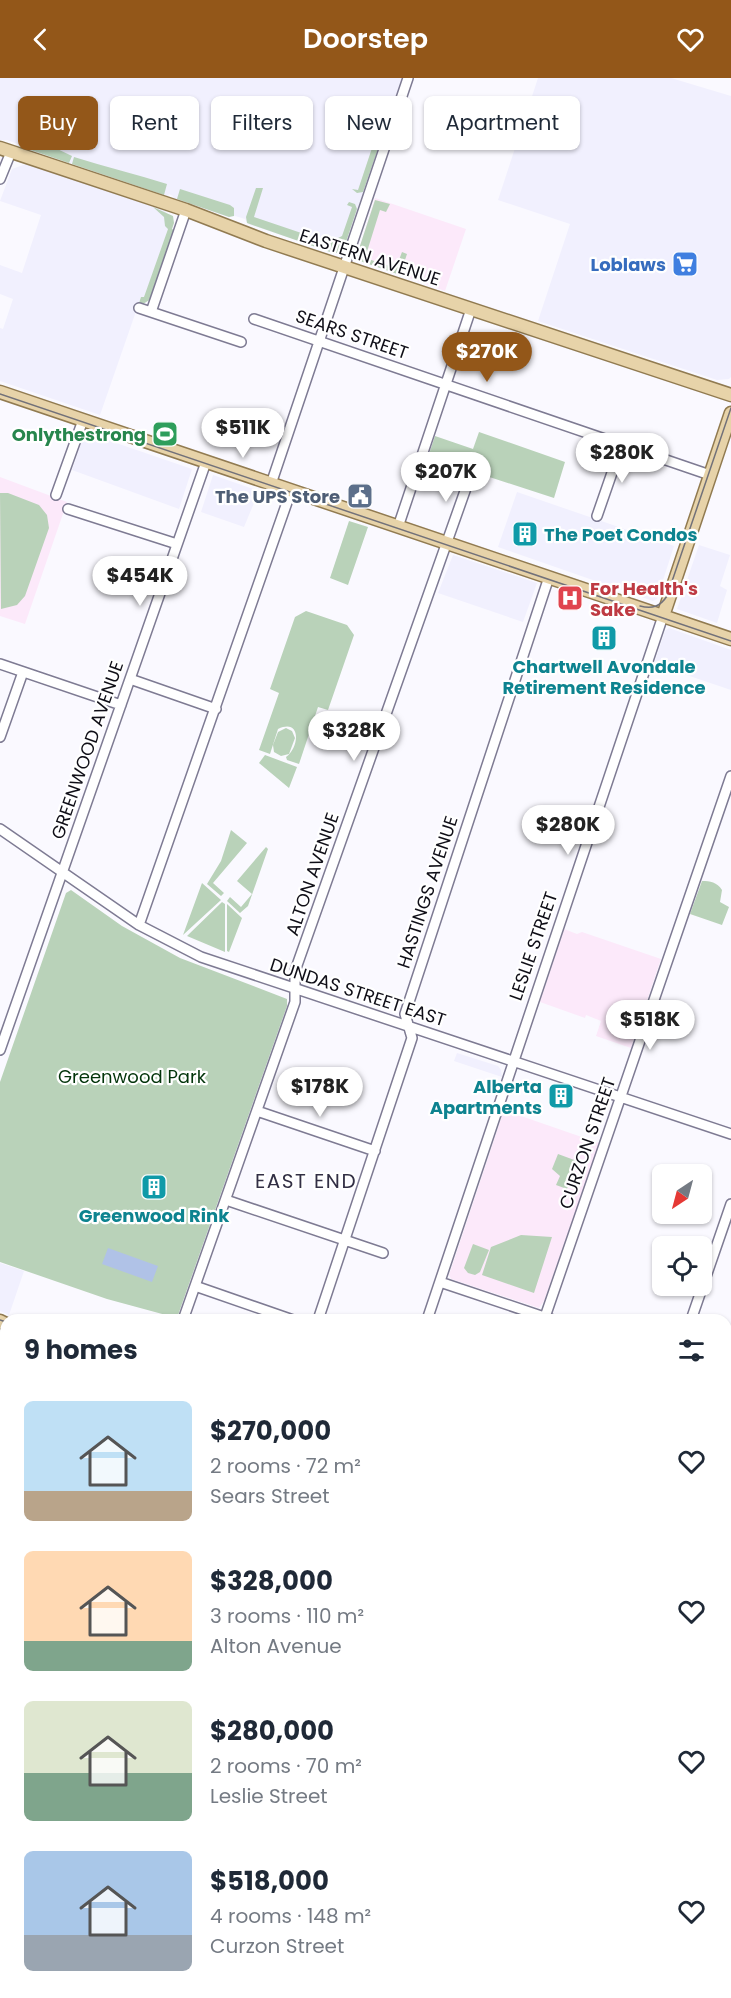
<!DOCTYPE html>
<meta charset="utf-8">
<style>
body{margin:0;font-family:Poppins,sans-serif;background:#f2f2f3;color:#1f2937;height:100vh;display:flex;flex-direction:column;font-size:22px;white-space:nowrap}
*{box-sizing:border-box;margin:0}
p{font-size:20px;color:#747a83}
.icon{flex:none;width:33px;height:33px;fill:none;stroke:currentColor;stroke-width:2;stroke-linecap:round;stroke-linejoin:round}
.map{position:relative;flex:1;overflow:hidden}
.side{position:absolute;left:0px;top:1236px;width:732px;height:684px;display:flex;flex-direction:column;background:#fff;border-radius:18px 18px 0 0;box-shadow:0 2px 4px #0004}
.side>*{flex:none}
.guide{position:absolute;left:18px;top:18px;width:696px;height:54px;display:flex;gap:12px}
.needle{width:39px;rotate:216deg}
.tools{position:absolute;left:652px;top:1086px;display:grid;gap:12px}
.tools a{display:grid;place-items:center;width:60px;height:60px;border-radius:9px;background:#fff;box-shadow:0 2px 4px #0004;font-size:30px}
.price{position:absolute;translate:-50% -51px;padding:0 14px;border-radius:21px;background:#fff;color:#222;font-size:20px;line-height:39px;filter:drop-shadow(0 2px 3px #0008)}
.price::after{content:'';position:absolute;left:50%;top:36px;width:18px;height:14px;margin-left:-9px;background:inherit;clip-path:polygon(0 0,100% 0,50% 100%)}
.price.current{background:#935719;color:#fff}
ul{padding:0;list-style:none}
li{display:flex;align-items:center;gap:18px;height:150px;padding:0 24px}
li span{display:grid;place-items:center;flex:none;width:168px;height:120px;border-radius:9px;color:#555}
li>.icon{margin-inline-start:auto}
span .icon{width:72px;height:72px;fill:#fffc;stroke-width:1}
li b{font-size:26px}
h2{display:flex;justify-content:space-between;align-items:center;height:72px;padding:0 24px;font-size:26px}
.pill{padding:0 21px;border-radius:9px;background:#fff;box-shadow:0 2px 4px #0004;font-size:21px;line-height:54px}
.pill.current{background:#935719;color:#fff}
header{display:flex;justify-content:space-between;align-items:center;height:78px;padding:0 24px;background:#935719;color:#fff;font-size:27px;font-weight:600}
.map>svg:first-child{display:block}
.built{fill:#f1f0fe}
.education{fill:#fce9fa}
.green{fill:#b9d2b9}
.water{fill:#b0c2e7}
.lines{fill:none;stroke-linecap:round;stroke-linejoin:round}
.minor-casing{stroke:#7e7b93;stroke-width:12}
.major-casing{stroke:#917b51;stroke-width:15}
.minor{stroke:#fff;stroke-width:9}
.major{stroke:#e7d3a9;stroke-width:12}
.tram{stroke:#727179;stroke-width:1.5}
.rail{stroke:#727179;stroke-width:2}
.labels{text-anchor:middle;dominant-baseline:central;stroke-width:4.5;stroke-linejoin:round;paint-order:stroke}
.street-label{font-size:18px;fill:#0f0e17;stroke:#fff}
.shop-label{font-size:18px;font-weight:bold;fill:#366cbe;stroke:#fff;text-anchor:end}
.leisure-label{font-size:18px;font-weight:bold;fill:#27864d;stroke:#fff;text-anchor:end}
.service-label{font-size:18px;font-weight:bold;fill:#4e5e75;stroke:#fff;text-anchor:end}
.culture-label{font-size:18px;font-weight:bold;fill:#0d838f;stroke:#fff}
.health-label{font-size:18px;font-weight:bold;fill:#be3a42;stroke:#fff;text-anchor:start}
.park-label{font-size:18px;fill:#02340a;stroke:#fff}
.neighbourhood-label{font-size:20px;letter-spacing:1.5px;fill:#322f44;stroke:#fff}
</style>
<header><svg class="icon" aria-label="back" viewBox="0 0 24 24"><path d="M15 5l-7 7 7 7"/></svg>Doorstep<svg class="icon" aria-label="heart" viewBox="0 0 24 24"><path d="M12 20l-8-8c-3-5 5-10 8-4 3-6 11-1 8 4z"/></svg></header>
<div class="map">
<svg width="731" height="1920" viewBox="0 0 731 1920">
<rect width="100%" height="100%" fill="#faf9ff"/>
<!-- built -->
<path class="built" d="M0 0H402L343 173 336 175 248 146 245 141 232 137 229 139 173 120V118L169 116 168 118 22 69 21 67 7 62H0Z
M538 0H671L731 18V299L729 301 717 302 538 243 570 146 498 122Z
M26 86 166 133 168 151 144 220 141 219 100 337 0 303V250L3 251 13 221 0 216V187L22 195 41 137 0 123 12 91Z
M87 355 192 391 179 431 72 392 84 357Z
M213 397 259 413 244 449 201 434Z
M517 414 674 468 657 521 653 523 498 469Z
M699 467 730 477 720 508 727 512 717 545 677 531Z
M453 477 537 505 523 544 438 515Z
M669 550 731 572V612L654 586 665 553Z
M457 975 498 988 501 992 502 999 454 983Z
M0 1185 24 1193 9 1237 0 1233Z
M726 1655 731 1656V1816L726 1815Z
M0 1672 6 1675V1781L0 1780Z"/>
<!-- education -->
<path class="education" d="M375 120 466 151 445 213 356 181Z
M0 399 67 424 25 546 0 538Z
M564 851 577 856 582 854 661 881 631 970 596 958 601 943 586 937 585 940 540 924Z
M504 1032 599 1065 544 1223 539 1230 451 1201 449 1197Z
M551 1914H688L686 1920H568Z"/>
<!-- green -->
<path class="green" d="M375 47 382 51 383 56 363 114 357 115 352 111 358 112 378 52 372 50Z
M27 59 49 67 72 78 69 85 22 69 19 67 24 59Z
M74 79C105 89 136 96 167 106L164 117 72 86Z
M256 110H263L254 139 328 164 330 174 247 145 246 139Z
M180 111 230 127 234 130V138L229 139 177 121Z
M375 122 390 126 386 134 380 132 365 180 396 190 402 174 407 176 400 197 360 183 356 180Z
M349 124 355 126 357 131 343 173 336 175 331 174 330 164 342 158 352 129 347 127Z
M153 129 173 138 174 145 172 151 174 152 151 221 143 226 139 225 141 219H144L168 151 165 148 164 139Z
M479 354 565 384 554 420 428 379 435 358 473 371Z
M0 415H8L39 427 47 437 49 450 25 518 17 527 1 531Z
M349 443 368 449 348 507 330 500Z
M306 533 347 547 354 557 328 632 318 629 299 686 287 682 286 679C300 669 301 640 278 651L270 676 259 672 279 615 270 611 295 539Z
M286 650 292 653 295 660 289 676 281 678 274 674 273 667 278 654Z
M265 677 297 689 289 710 259 685Z
M231 752 247 765 213 805 224 815 221 818 207 806 221 783Z
M266 769 268 771 248 828 240 835 227 823 230 819 241 829 252 816 237 803Z
M702 803C710 803 717 804 722 812L720 824 729 829 722 847 690 836Z
M202 805 221 822 183 857Z
M71 812 122 848 180 880 287 921V928L177 1240 107 1221 0 1184V1004L66 815Z
M222 824 225 826V874L187 858Z
M227 826 242 840 229 874 227 873Z
M558 1076 577 1083 567 1111 556 1107 560 1098 552 1091Z
M521 1157 552 1159 534 1215 482 1197 491 1169Z
M473 1166 489 1172 480 1194 475 1197 468 1195 464 1190Z"/>
<!-- water -->
<path class="water" d="M108 1170 158 1188 152 1204 102 1186Z"/>
<g class="lines">
<!-- minor casing -->
<g class="minor-casing">
<path id="minor" d="M0 101 11 74
M139 230 241 264
M151 234 186 132
M254 241 710 397
M271 406 408 0
M56 417 83 342
M68 431 177 466
M597 438 622 366
M398 449 471 231
M0 586 121 627
M130 601 216 631
M0 659 23 594
M0 751 139 847 201 879 731 1056
M139 847 291 413
M0 972 206 384
M257 1033 375 1073
M226 1122 383 1175
M440 1204 553 1242
M195 1208 293 1242
M545 1239 731 698
M183 1242 295 924V893L471 396
M318 1242 412 960 405 936 549 499
M427 1242 663 538
M691 1242 731 1126
M0 1378 6 1380
M726 1440 731 1425
M0 1492 6 1494
M0 1606 6 1609
M0 1645 6 1629
M726 1830 729 1821
M348 1914 365 1920
M428 1914 444 1920
M523 1914 540 1920
M61 1920 63 1914
M165 1920 167 1914
M307 1920 309 1914
M382 1920 391 1914
M460 1920 462 1914
M695 1920 697 1914"/>
</g>
<!-- major casing -->
<g class="major-casing">
<path id="major" d="M0 70 186 132 266 163 731 317
M0 314 731 561
M663 538 731 335
M0 1243 6 1246
M726 1492 731 1494"/>
</g>
<!-- minor -->
<use href="#minor" class="minor"/>
<!-- major -->
<use href="#major" class="major"/>
<!-- tram -->
<path class="tram" d="M0 316 731 563
M640 528C652 531 660 529 667 518L731 330
M0 1242 6 1244
M726 1494 731 1495"/>
<!-- rail -->
<path class="rail" d="M0 1755 6 1756
M726 1794H731"/>
</g>
<!-- icons -->
<defs>
<g id="supermarket-square" transform="scale(1.35)"><rect x="-9" y="-9" width="18" height="18" rx="4" fill="#3f7fe0" stroke="#fff"/><path d="M-6-5.5h2.5l.6 2H6L4.5 2H-2.5L-4.4-4H-6ZM-1.5 3.2a1.3 1.3 0 1 0 .1 0ZM3 3.2a1.3 1.3 0 1 0 .1 0Z" fill="#fff"/></g>
<g id="stadium-square" transform="scale(1.35)"><rect x="-9" y="-9" width="18" height="18" rx="4" fill="#2e9e5b" stroke="#fff"/><path d="M0-5a6.5 5 0 1 0 0 10a6.5 5 0 1 0 0-10ZM-3.5-1.8h7v3.6h-7Z" fill="#fff"/></g>
<g id="civic-square" transform="scale(1.35)"><rect x="-9" y="-9" width="18" height="18" rx="4" fill="#5c6f8a" stroke="#fff"/><path d="M-.6-6.5H3V-4.5H.6V-3L4-1V1h2V6H-6V1h2V-1L-.6-3ZM-1.2 2.5V6h2.4V2.5Z" fill="#fff"/></g>
<g id="building-square" transform="scale(1.35)"><rect x="-9" y="-9" width="18" height="18" rx="4" fill="#0f9aa8" stroke="#fff"/><path d="M-4-6H4V6H1V3H-1V6H-4ZM-2.5-4.3h1.7v1.8h-1.7ZM.8-4.3h1.7v1.8H.8ZM-2.5-1h1.7V.8h-1.7ZM.8-1h1.7V.8H.8Z" fill="#fff"/></g>
<g id="hospital-square" transform="scale(1.35)"><rect x="-9" y="-9" width="18" height="18" rx="4" fill="#e0444e" stroke="#fff"/><path d="M-5-5h3v3.5h4V-5h3V5h-3V1.5h-4V5h-3Z" fill="#fff"/></g>
</defs>
<g fill-rule="evenodd">
<use href="#supermarket-square" x="685" y="186"/>
<use href="#stadium-square" x="165" y="356"/>
<use href="#civic-square" x="360" y="418"/>
<use href="#building-square" x="525" y="456"/>
<use href="#hospital-square" x="570" y="520"/>
<use href="#building-square" x="604" y="560"/>
<use href="#building-square" x="561" y="1018"/>
<use href="#building-square" x="154" y="1109"/>
</g>
<g class="labels">
<!-- street labels -->
<g class="street-label">
<text transform="translate(370 179) rotate(18)">EASTERN AVENUE</text>
<text transform="translate(352 256) rotate(19)">SEARS STREET</text>
<text transform="translate(87 672) rotate(-71)">GREENWOOD AVENUE</text>
<text transform="translate(312 796) rotate(-71)">ALTON AVENUE</text>
<text transform="translate(427 814) rotate(-72)">HASTINGS AVENUE</text>
<text transform="translate(533 868) rotate(-71)">LESLIE STREET</text>
<text transform="translate(358 914) rotate(18)">DUNDAS STREET EAST</text>
<text transform="translate(587 1065) rotate(-71)">CURZON STREET</text>
</g>
<!-- shop labels -->
<g class="shop-label">
<text x="666" y="186">Loblaws</text>
</g>
<!-- leisure labels -->
<g class="leisure-label">
<text x="146" y="356">Onlythestrong</text>
</g>
<!-- service labels -->
<g class="service-label">
<text x="340" y="418">The UPS Store</text>
</g>
<!-- culture labels -->
<g class="culture-label">
<text x="544" y="456" text-anchor="start">The Poet Condos</text>
<text x="604" y="588">Chartwell Avondale<tspan x="604" dy="21">Retirement Residence</tspan></text>
<text x="542" y="1008" text-anchor="end">Alberta<tspan x="542" dy="21">Apartments</tspan></text>
<text x="154" y="1137">Greenwood Rink</text>
</g>
<!-- health labels -->
<g class="health-label">
<text x="590" y="510">For Health's<tspan x="590" dy="21">Sake</tspan></text>
</g>
<!-- park labels -->
<g class="park-label">
<text x="132" y="998">Greenwood Park</text>
</g>
<!-- neighbourhood labels -->
<g class="neighbourhood-label">
<text x="306" y="1103">EAST END</text>
</g>
</g>
</svg>
<div class="tools">
<a><svg class="needle" viewBox="-14 -14 28 28"><path d="M0-13l5 13h-10z" fill="#e53935"/><path d="M0 13l5-13h-10z" fill="#747a83"/></svg></a>
<a><svg class="icon" aria-label="locate" viewBox="0 0 24 24"><circle cx="12" cy="12" r="6"/><path d="M12 2v4M12 18v4M2 12h4M18 12h4"/></svg></a>
</div>
<b class="price current" style="left:487px;top:305px">$270K</b>
<b class="price" style="left:243px;top:381px">$511K</b>
<b class="price" style="left:622px;top:406px">$280K</b>
<b class="price" style="left:446px;top:425px">$207K</b>
<b class="price" style="left:140px;top:529px">$454K</b>
<b class="price" style="left:354px;top:684px">$328K</b>
<b class="price" style="left:568px;top:778px">$280K</b>
<b class="price" style="left:650px;top:973px">$518K</b>
<b class="price" style="left:320px;top:1040px">$178K</b>
<div class="guide">
<a class="pill current">Buy</a>
<a class="pill">Rent</a>
<a class="pill">Filters</a>
<a class="pill">New</a>
<a class="pill">Apartment</a>
</div>
<section class="side">
<h2>9 homes<svg class="icon" aria-label="filters" viewBox="0 0 24 24"><path d="M4 7h16M4 17h16"/><circle cx="9" cy="7" r="2"/><circle cx="15" cy="17" r="2"/></svg></h2>
<ul>
<li><span style="background:linear-gradient(#bfe0f5 75%,#b9a48a 0)"><svg class="icon" aria-label="home" viewBox="0 0 24 24"><path d="M3 11l9-7 9 7M6 9v11h12V9"/></svg></span><div><b>$270,000</b><p>2 rooms · 72 m²</p><p>Sears Street</p></div><svg class="icon" aria-label="heart" viewBox="0 0 24 24"><path d="M12 20l-8-8c-3-5 5-10 8-4 3-6 11-1 8 4z"/></svg></li>
<li><span style="background:linear-gradient(#ffd9b3 75%,#7fa58c 0)"><svg class="icon" aria-label="home" viewBox="0 0 24 24"><path d="M3 11l9-7 9 7M6 9v11h12V9"/></svg></span><div><b>$328,000</b><p>3 rooms · 110 m²</p><p>Alton Avenue</p></div><svg class="icon" aria-label="heart" viewBox="0 0 24 24"><path d="M12 20l-8-8c-3-5 5-10 8-4 3-6 11-1 8 4z"/></svg></li>
<li><span style="background:linear-gradient(#dfe7d0 60%,#7fa58c 0)"><svg class="icon" aria-label="home" viewBox="0 0 24 24"><path d="M3 11l9-7 9 7M6 9v11h12V9"/></svg></span><div><b>$280,000</b><p>2 rooms · 70 m²</p><p>Leslie Street</p></div><svg class="icon" aria-label="heart" viewBox="0 0 24 24"><path d="M12 20l-8-8c-3-5 5-10 8-4 3-6 11-1 8 4z"/></svg></li>
<li><span style="background:linear-gradient(#a9c7e8 70%,#9aa5b1 0)"><svg class="icon" aria-label="home" viewBox="0 0 24 24"><path d="M3 11l9-7 9 7M6 9v11h12V9"/></svg></span><div><b>$518,000</b><p>4 rooms · 148 m²</p><p>Curzon Street</p></div><svg class="icon" aria-label="heart" viewBox="0 0 24 24"><path d="M12 20l-8-8c-3-5 5-10 8-4 3-6 11-1 8 4z"/></svg></li>
</ul>
</section>
</div>
